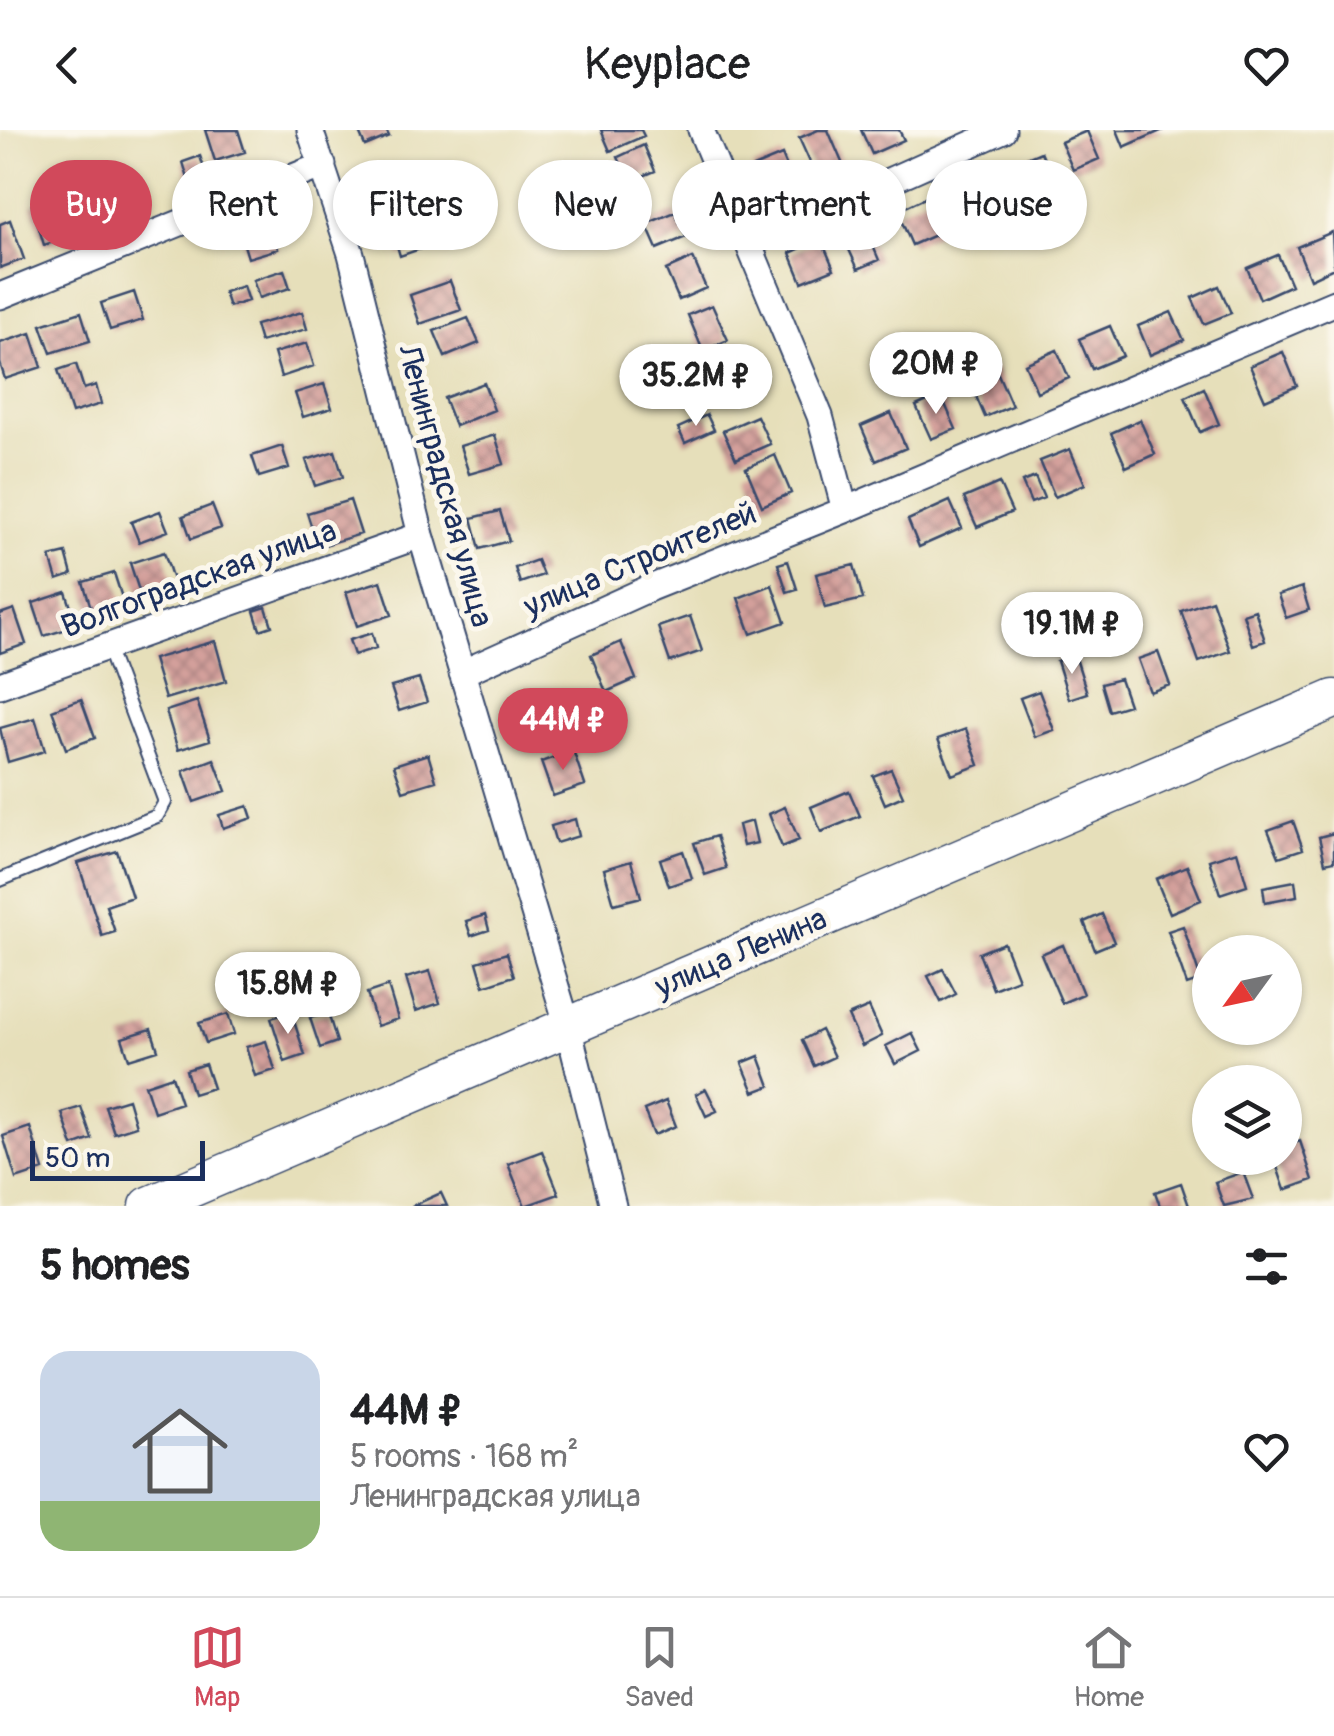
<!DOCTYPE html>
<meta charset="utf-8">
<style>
body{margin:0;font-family:Pangolin,sans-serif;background:#f2f2f2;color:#202124;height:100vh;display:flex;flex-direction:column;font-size:38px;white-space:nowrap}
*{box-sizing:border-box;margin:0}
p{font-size:32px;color:#757577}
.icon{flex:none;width:55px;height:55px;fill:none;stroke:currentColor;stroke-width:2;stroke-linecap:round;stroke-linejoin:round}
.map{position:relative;height:1076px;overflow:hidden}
.drawer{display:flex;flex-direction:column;background:#fff;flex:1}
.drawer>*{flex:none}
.top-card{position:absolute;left:30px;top:30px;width:1275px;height:90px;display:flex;gap:20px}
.needle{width:65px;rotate:237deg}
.buttons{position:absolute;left:1192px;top:805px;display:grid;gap:20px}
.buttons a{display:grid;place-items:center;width:110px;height:110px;border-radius:50%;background:#fff;box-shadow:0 2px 8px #0004;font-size:50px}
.scale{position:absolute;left:30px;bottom:25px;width:175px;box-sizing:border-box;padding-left:10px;border:5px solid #1b2f5e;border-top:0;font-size:28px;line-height:35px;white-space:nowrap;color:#1b2f5e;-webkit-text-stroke:8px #fbf7ec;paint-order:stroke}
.price{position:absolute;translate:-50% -85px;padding:0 22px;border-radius:35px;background:#fff;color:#222;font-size:32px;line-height:65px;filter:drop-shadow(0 2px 5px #0008)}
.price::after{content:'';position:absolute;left:50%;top:60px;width:30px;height:22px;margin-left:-15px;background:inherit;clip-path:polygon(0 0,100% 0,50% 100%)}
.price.current{background:#d1495b;color:#fff}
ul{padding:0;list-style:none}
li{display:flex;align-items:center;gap:30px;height:250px;padding:0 40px}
li span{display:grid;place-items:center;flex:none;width:280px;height:200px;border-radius:30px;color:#555}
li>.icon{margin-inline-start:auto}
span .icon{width:120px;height:120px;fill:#fffc;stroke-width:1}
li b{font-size:42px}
h2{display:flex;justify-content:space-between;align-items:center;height:120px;padding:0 40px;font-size:42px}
.chip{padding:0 35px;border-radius:45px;background:#fff;box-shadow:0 2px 8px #0004;font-size:35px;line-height:90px}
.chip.current{background:#d1495b;color:#fff}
header{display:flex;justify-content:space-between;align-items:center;height:130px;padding:0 40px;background:#fff;font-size:45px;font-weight:600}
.tabs{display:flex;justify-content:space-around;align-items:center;height:140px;border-top:2px solid #e0e0e0;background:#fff;font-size:28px;color:#757577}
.tabs a{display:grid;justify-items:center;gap:5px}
.tabs .current{color:#d1495b}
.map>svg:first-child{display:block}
.building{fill:url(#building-cross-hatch)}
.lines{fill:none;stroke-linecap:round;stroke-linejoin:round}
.service-casing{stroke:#39496c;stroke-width:16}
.minor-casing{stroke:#39496c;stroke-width:29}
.secondary-casing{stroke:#39496c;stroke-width:41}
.service{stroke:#fff;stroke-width:12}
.minor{stroke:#fff;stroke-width:25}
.secondary{stroke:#fff;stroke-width:38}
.labels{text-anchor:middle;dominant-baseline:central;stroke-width:10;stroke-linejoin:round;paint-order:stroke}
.street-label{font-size:32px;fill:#1b2f5e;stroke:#fbf7ec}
</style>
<header><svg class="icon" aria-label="back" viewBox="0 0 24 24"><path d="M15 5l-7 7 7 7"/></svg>Keyplace<svg class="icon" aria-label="heart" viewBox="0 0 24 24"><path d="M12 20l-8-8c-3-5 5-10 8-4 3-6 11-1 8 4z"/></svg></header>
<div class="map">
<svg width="1334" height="1076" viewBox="0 0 1334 1076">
<defs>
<pattern id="building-cross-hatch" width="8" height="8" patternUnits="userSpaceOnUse" patternTransform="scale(2.5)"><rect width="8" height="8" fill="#d4a09b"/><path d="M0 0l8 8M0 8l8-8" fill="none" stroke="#ab8382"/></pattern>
</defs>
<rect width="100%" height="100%" fill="#fbf7ec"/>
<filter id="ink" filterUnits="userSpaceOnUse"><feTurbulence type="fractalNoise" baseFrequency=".01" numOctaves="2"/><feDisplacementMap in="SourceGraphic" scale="20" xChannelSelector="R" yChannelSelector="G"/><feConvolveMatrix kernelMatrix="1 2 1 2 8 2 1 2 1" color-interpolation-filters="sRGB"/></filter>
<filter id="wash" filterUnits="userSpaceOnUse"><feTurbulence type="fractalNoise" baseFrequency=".0048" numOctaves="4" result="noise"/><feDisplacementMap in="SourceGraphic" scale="40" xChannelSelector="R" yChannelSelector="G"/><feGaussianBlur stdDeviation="2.25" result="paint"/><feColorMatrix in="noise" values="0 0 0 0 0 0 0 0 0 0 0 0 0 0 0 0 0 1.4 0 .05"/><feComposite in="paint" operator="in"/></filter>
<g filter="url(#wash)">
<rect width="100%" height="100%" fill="#e6dfba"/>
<g id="blocks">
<!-- building -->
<path class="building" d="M205 0H238L245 22 215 31Z
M358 0H386L389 6 365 16Z
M601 0H641L644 6 610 21Z
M818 0H828L844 37 817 48 799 8Z
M861 0H899L904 10 872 24Z
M1117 0H1163L1124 17Z
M1087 1 1099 29 1073 40 1061 12Z
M644 15 655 41 629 52 618 27Z
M1041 22 1053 50 1018 65 1006 37Z
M782 25 797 60 768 73 753 37Z
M200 26 211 59 193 65 183 32Z
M982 44 993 71 959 86 947 59Z
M67 64 80 104 44 115 32 75Z
M929 66 944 101 912 115 897 81Z
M408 71 414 87 389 97 383 80Z
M675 82 686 107 657 119 646 94Z
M267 83 278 119 248 128 237 92Z
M10 90 24 129 0 138V94Z
M862 90 879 130 858 139 840 100Z
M421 101 426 117 400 126 395 109Z
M1332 102 1334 138 1310 149 1297 117Z
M821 109 834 139 802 152 790 123Z
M1278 125 1291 155 1260 169 1247 138Z
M693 128 706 158 679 170 666 140Z
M284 140 290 158 259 168 253 150Z
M450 151 461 180 420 194 410 165Z
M243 156 248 171 229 177 224 162Z
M1219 156 1231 183 1204 194 1192 168Z
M134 162 143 190 110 200 101 173Z
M712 175 728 210 703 221 688 185Z
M81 182 90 211 51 223 41 195Z
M302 182 307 199 260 212 255 195Z
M1171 182 1184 210 1150 225 1138 196Z
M468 188 479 213 445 227 434 201Z
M1110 196 1123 226 1092 239 1079 209Z
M31 203 42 237 5 249 0 233V213Z
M307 213 314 236 281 247 274 223Z
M1057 220 1069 248 1037 262 1025 234Z
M733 221 742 241 710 254 702 234Z
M1283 222 1297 256 1265 270 1250 236Z
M76 234 84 259 96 255 101 274 72 283 58 240Z
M995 237 1012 276 985 287 968 248Z
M484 253 494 280 455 296 444 268Z
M324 254 332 278 303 287 295 263Z
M1204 258 1219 294 1200 302 1185 267Z
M941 265 956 299 931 309 916 276Z
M891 283 906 318 876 331 861 296Z
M707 285 714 300 685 313 678 298Z
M757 286 770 314 736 329 723 301Z
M1140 290 1155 324 1126 337 1111 303Z
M495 305 504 334 469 344 460 316Z
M282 316 289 338 259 347 252 326Z
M1070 319 1085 354 1055 367 1040 331Z
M335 321 343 347 315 356 306 330Z
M775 325 791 363 762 376 746 338Z
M1035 347 1044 368 1031 373 1022 352Z
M999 353 1012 382 977 397 964 368Z
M350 370 361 404 318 417 307 383Z
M950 371 962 398 919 417 908 390Z
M212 375 221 398 191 409 183 386Z
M160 381 168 401 139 412 131 392Z
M500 381 509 411 480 419 472 388Z
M164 422 176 459 142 470 130 433Z
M66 423 72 445 57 450 50 427Z
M537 430 543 445 520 453 515 438Z
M788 431 797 459 787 462 778 434Z
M854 435 863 469 825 478 816 444Z
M114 443 125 477 94 487 83 452Z
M381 451 392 485 357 496 346 462Z
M772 455 785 492 751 504 738 468Z
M1302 457 1309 480 1286 488 1278 465Z
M66 462 77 496 44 506 33 473Z
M1212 470 1230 521 1199 532 1181 481Z
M266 477 272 496 260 500 254 481Z
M14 479 26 514 0 523V484Z
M1255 480 1265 511 1253 515 1243 484Z
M690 486 702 521 670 532 658 497Z
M372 503 376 518 354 525 349 510Z
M215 511 226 551 165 569 153 529Z
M621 512 636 549 606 562 591 525Z
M1158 522 1170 555 1150 562 1138 529Z
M1075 525 1087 563 1069 569 1057 531Z
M419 549 427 572 399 581 391 557Z
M1120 549 1129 575 1109 581 1101 554Z
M1039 561 1054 600 1035 607 1020 568Z
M81 569 95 608 66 619 52 580Z
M197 571 210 610 178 620 166 581Z
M560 583 569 609 538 620 529 593Z
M35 588 45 621 8 632 0 598Z
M966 599 979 635 952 645 938 609Z
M573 620 585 655 553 666 541 632Z
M428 624 436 651 403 661 394 635Z
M214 629 226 661 194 672 183 641Z
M891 639 903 666 885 674 873 646Z
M849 661 860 686 821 702 811 677Z
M248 676 252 688 223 698 219 685Z
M785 677 799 710 782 717 769 684Z
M575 689 579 706 556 713 551 696Z
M752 691 757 713 743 716 738 695Z
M1293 691 1303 719 1279 727 1268 700Z
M1334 703V731L1325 733 1319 707Z
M716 706 726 738 705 745 694 713Z
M117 721 132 767 106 776 115 802 102 806 78 733Z
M683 721 692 748 669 756 660 729Z
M1237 721 1247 755 1220 764 1209 730Z
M631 731 641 767 614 774 604 739Z
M1187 736 1201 770 1170 783 1156 749Z
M1295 751 1297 766 1265 772 1263 757Z
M1102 784 1114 812 1095 820 1084 792Z
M485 785 489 800 471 806 466 791Z
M1183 796 1201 850 1187 855 1168 801Z
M1004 813 1018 849 993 859 979 823Z
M1063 815 1083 864 1062 873 1041 824Z
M507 823 514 846 484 856 477 832Z
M943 839 956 864 941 872 928 846Z
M430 841 440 873 416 881 406 848Z
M388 856 398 889 377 896 367 863Z
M869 877 882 906 862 916 848 886Z
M291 882 305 925 285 932 271 888Z
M328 883 337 912 320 918 310 888Z
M228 884 234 904 206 913 199 893Z
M151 899 158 920 129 929 122 908Z
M821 900 834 927 814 936 802 910Z
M912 903 921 921 895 934 886 916Z
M266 911 275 940 255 946 246 917Z
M759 926 770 956 754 962 742 933Z
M205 934 213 958 193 964 186 940Z
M172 946 181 973 154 982 145 955Z
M706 959 717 981 706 986 696 964Z
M128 969 136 996 114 1003 105 976Z
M666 971 676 996 654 1005 644 980Z
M81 977 92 1009 73 1016 62 983Z
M30 997 43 1040 16 1049 3 1006Z
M1300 1011 1313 1050 1285 1060 1274 1028H1285V1016Z
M542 1021 559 1064 525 1076 508 1034Z
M1243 1042 1253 1069 1224 1076 1215 1052Z
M1181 1053 1189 1076H1160L1155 1062Z
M441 1063 447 1076H412Z"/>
</g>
</g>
<g filter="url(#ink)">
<use href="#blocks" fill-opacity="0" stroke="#39496c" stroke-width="2.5"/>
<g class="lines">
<!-- service casing -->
<g class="service-casing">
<path id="service" d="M0 750 157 686 165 672 107 517"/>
</g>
<!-- minor casing -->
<g class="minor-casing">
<path id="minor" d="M310 0 351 124 421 405 568 897 613 1076
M701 0 820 286 845 380
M750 113 1003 0
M0 166 323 35
M462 543 650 458 845 380 1334 173
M0 555 421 405"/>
</g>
<!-- secondary casing -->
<g class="secondary-casing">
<path id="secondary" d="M149 1076 1334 569"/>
</g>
<!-- service -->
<use href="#service" class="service"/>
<!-- minor -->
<use href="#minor" class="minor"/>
<!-- secondary -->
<use href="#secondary" class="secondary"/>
</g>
</g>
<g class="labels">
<!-- street labels -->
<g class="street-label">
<text transform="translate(445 356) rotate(75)">Ленинградская улица</text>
<text transform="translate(640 430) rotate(-23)">улица Строителей</text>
<text transform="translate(199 449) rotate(-20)">Волгоградская улица</text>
<text transform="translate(741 823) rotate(-23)">улица Ленина</text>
</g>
</g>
</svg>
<div class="buttons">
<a><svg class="needle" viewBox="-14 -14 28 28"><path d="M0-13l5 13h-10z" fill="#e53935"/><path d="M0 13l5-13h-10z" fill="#757577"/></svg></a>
<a><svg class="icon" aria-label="layers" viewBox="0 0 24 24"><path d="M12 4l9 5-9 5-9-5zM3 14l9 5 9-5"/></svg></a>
</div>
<div class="scale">50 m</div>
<b class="price" style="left:936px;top:287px">20M ₽</b>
<b class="price" style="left:696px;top:299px">35.2M ₽</b>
<b class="price" style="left:1072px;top:547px">19.1M ₽</b>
<b class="price current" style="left:563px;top:643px">44M ₽</b>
<b class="price" style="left:288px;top:907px">15.8M ₽</b>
<div class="top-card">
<a class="chip current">Buy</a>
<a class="chip">Rent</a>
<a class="chip">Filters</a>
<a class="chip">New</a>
<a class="chip">Apartment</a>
<a class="chip">House</a>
</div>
</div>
<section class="drawer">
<h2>5 homes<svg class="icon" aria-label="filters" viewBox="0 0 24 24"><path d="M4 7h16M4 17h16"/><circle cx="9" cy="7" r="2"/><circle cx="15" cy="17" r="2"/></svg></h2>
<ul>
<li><span style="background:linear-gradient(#c9d6e8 75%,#8fb573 0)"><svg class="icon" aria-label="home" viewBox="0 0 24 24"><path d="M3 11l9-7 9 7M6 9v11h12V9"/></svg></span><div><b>44M ₽</b><p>5 rooms · 168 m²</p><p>Ленинградская улица</p></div><svg class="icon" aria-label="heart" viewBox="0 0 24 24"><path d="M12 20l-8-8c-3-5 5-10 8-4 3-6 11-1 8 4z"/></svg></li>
</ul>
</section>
<nav class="tabs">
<a class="current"><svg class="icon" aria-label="map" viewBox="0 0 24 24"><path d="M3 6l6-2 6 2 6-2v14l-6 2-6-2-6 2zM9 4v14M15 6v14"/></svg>Map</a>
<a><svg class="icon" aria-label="saved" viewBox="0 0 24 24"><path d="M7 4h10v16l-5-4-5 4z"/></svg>Saved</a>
<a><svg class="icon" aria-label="home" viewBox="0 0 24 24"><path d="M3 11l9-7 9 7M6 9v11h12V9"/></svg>Home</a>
</nav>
